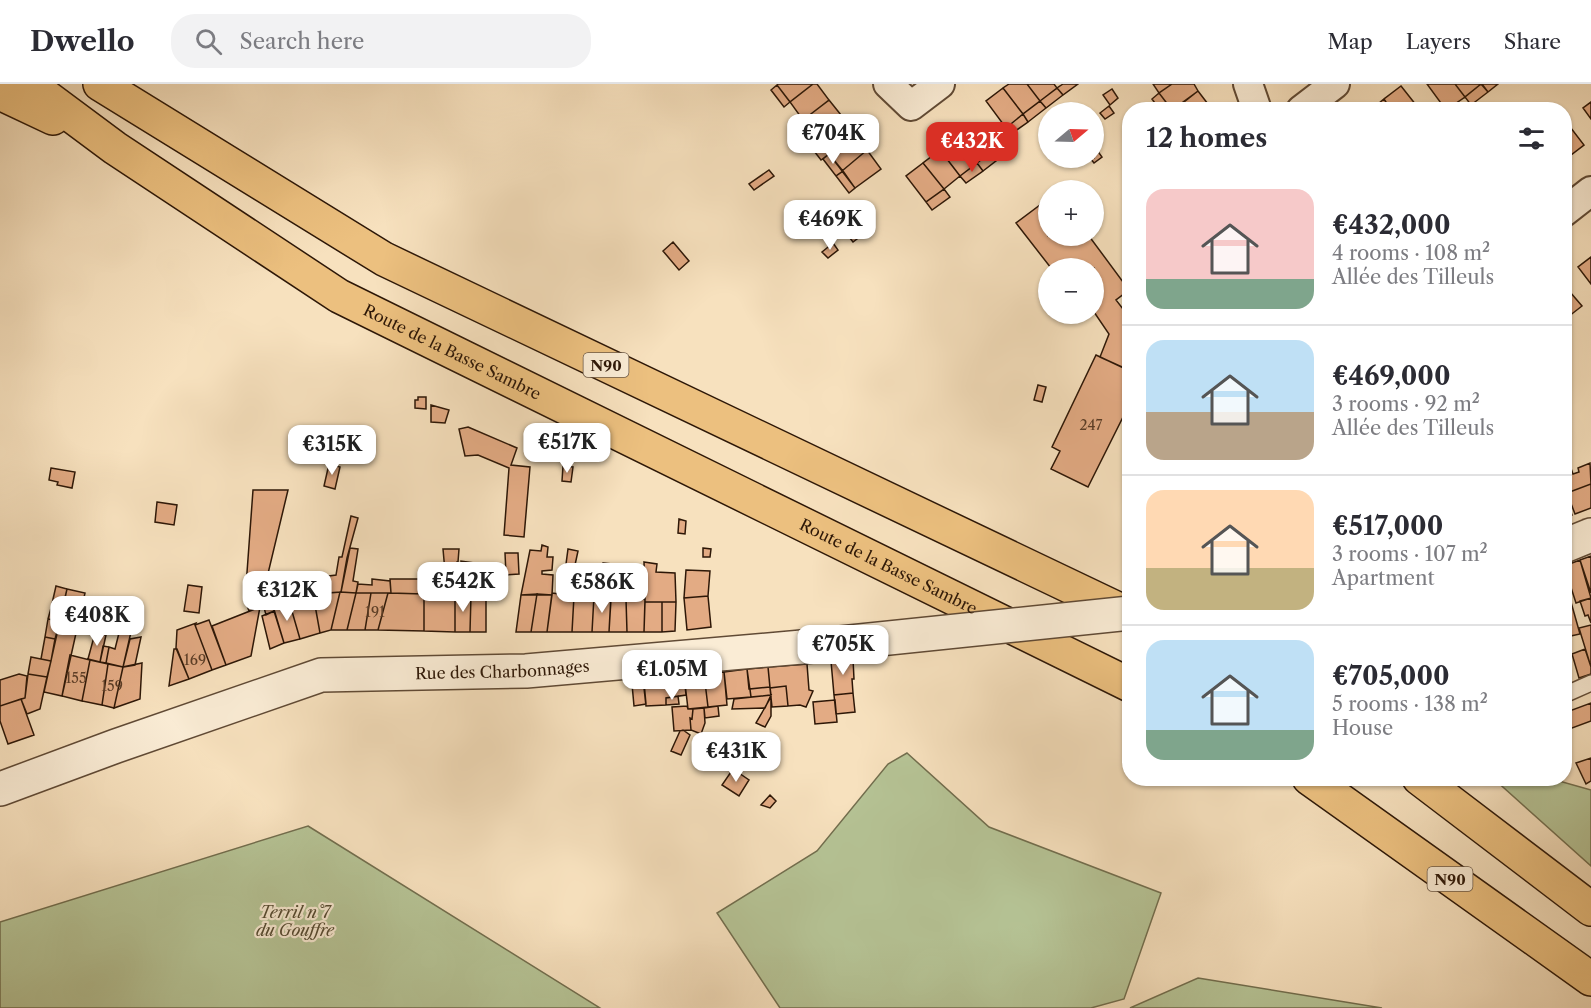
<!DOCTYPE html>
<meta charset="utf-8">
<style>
body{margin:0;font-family:"Libre Caslon Text",serif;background:#f2f2f3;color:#2b2b33;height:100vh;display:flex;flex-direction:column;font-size:22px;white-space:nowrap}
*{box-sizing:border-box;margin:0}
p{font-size:20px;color:#7c7c81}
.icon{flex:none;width:33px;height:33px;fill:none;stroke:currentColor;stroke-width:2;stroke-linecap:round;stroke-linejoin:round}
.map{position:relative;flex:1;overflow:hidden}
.details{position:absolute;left:1122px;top:18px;width:450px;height:684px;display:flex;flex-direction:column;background:#fff;border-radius:24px;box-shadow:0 2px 4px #0004}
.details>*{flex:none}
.needle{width:39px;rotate:71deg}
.buttons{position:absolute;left:1038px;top:18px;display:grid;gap:12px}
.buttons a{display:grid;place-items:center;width:66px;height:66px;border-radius:50%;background:#fff;box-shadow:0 2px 4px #0004;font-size:30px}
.price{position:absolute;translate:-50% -51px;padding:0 14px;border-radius:12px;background:#fff;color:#222;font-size:20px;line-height:39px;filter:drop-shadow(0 2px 3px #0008)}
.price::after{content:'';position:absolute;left:50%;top:36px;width:18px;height:14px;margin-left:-9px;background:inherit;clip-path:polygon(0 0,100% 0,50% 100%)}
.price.selected{background:#d93025;color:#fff}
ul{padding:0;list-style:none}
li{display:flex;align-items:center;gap:18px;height:150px;padding:0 24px}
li+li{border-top:2px solid #e1e1e2}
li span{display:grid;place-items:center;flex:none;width:168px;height:120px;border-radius:18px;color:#555}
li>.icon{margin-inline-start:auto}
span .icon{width:72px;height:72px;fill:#fffc;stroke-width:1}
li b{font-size:26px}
h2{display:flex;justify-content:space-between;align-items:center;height:72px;padding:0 24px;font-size:26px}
header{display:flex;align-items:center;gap:36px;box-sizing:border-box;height:84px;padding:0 30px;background:#fff;border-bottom:2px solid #e1e1e2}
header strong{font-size:28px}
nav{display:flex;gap:33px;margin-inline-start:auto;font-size:21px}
.search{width:420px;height:54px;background:#f2f2f3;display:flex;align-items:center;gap:15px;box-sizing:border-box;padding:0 21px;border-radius:24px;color:#7c7c81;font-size:22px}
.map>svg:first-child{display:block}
.green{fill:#b6c496;stroke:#726e4e;stroke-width:1.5}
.building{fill:#e3ab84;stroke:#2d1707;stroke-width:1.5}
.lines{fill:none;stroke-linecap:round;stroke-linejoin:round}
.service-casing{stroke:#604a35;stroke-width:18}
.minor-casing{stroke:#604a35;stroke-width:32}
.tertiary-casing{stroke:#604a35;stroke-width:36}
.trunk-casing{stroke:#2d1707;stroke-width:36}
.service{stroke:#faecd5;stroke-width:15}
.minor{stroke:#faecd5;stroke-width:28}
.tertiary{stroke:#faecd5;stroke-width:33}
.trunk{stroke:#ecc07f;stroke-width:33}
.tertiary-bridge-casing{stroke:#604a35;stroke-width:36;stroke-linecap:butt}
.tertiary-bridge{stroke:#faecd5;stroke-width:33}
.labels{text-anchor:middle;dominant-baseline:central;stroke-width:4.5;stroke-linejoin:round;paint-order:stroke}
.number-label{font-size:14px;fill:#5a3c26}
.shield{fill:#faecd5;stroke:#6a5745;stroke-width:1.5}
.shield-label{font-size:15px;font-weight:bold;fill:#2d1707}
.street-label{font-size:16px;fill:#2d1707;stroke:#faecd5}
.park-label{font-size:16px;font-style:italic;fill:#564b32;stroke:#faecd5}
</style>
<header>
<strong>Dwello</strong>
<div class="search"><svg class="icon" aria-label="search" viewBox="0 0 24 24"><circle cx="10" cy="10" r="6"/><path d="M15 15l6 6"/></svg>Search here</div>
<nav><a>Map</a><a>Layers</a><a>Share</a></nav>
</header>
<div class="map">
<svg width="1591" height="924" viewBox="0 0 1591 924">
<rect width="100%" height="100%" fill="#f7e1be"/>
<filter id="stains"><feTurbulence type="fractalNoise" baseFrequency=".00333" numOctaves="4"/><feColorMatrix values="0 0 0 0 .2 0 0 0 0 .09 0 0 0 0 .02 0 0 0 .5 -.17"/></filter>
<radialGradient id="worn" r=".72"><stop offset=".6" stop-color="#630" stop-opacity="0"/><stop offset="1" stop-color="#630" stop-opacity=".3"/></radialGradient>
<!-- green -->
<path class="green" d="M907 669 989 743 1161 809 1124 915 1091 924H780L717 829 817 767 888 680Z
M1494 695H1552L1591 706V782Z
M308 742 600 924H0V838Z
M1198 894 1382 924H1130Z"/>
<!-- building -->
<path class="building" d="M778 0H813L790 18 777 1Z
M813 0H817L829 16 803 36 790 18Z
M1009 0H1027L1040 17 1023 30 1003 4Z
M1027 0H1054L1057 4 1040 17Z
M1063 0H1078L1063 11 1057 4Z
M1153 0H1172L1159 9Z
M1172 0H1194L1198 7 1172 26 1159 9Z
M1427 0H1455L1465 13 1446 26Z
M1455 0H1481L1465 13Z
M1481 0 1488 8 1471 21 1465 13Z
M1482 0H1498L1488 8Z
M777 1 790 18 784 23 771 6Z
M1401 2 1420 26H1391L1384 15Z
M1003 4 1023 30 1006 44 986 17Z
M1057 4 1063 11 1046 24 1040 17Z
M1112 5 1118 14 1110 21 1103 11Z
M1198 7 1211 24 1209 26H1174Z
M1159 9 1172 26H1160L1152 15Z
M1384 15 1391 26H1371Z
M829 16 841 31 816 52 803 36Z
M1040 17 1046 24 1028 38 1023 30Z
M1591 18V35L1583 24Z
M1109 22 1114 29 1105 35 1100 29Z
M1023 30 1028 38 1011 50 1006 44Z
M841 31 855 50 829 70 816 52Z
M1564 35 1584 61 1567 74 1564 72Z
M803 36 816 52 807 58 795 42Z
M975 39 995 65 977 79 957 53Z
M855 50 867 66 842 87 829 70Z
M816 52 829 70 821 76 807 58Z
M957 53 977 79 960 92 940 66Z
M1094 62 1102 73 1094 79 1090 74H1094Z
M995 65 1001 73 983 87 977 79Z
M867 66 881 85 855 104 842 87Z
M940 66 960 92 944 105 923 79Z
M829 70 843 87 836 92 823 75Z
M923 79 944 105 926 118 906 92Z
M977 79 983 87 966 99 960 92Z
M769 86 774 92 754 106 749 100Z
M843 87 855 104 849 109 836 92Z
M944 105 950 113 932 126 926 118Z
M1048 115V152H1089L1129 206 1116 216 1130 234V268L1122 283 1100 273 1109 250 1094 228V184H1051L1016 139Z
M856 140 865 149 853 158 846 149Z
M673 158 689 177 679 186 663 167Z
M833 159 838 166 828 174 822 168Z
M1591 173V200L1578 183Z
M1564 201 1582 222 1564 236Z
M1096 271 1130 287V319L1088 403 1051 385 1060 367 1052 363Z
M1038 301 1046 303 1042 318 1034 316Z
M418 313H426V325L415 324V316H418Z
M431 321 449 326 445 339 431 338Z
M468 343 517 364 511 381 530 383 524 453 504 451 509 384 478 371 465 372 459 345Z
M1568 376 1573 390 1579 388 1578 384 1590 379 1591 400 1567 409 1564 401V377Z
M329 380 340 383 335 405 324 402Z
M563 382 573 383 571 398 562 397Z
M51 384 75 388 72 404 57 401 58 398 49 396Z
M1591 400V424L1575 430 1567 409Z
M253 406H288L260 523 249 527 245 516Z
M1564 410 1572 431 1564 434Z
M157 418 177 421 174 441 155 438Z
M351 432 358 434 347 474 341 508 316 510 314 494 336 491 339 473H342Z
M679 435 686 437 685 450 678 449Z
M542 461 548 463 547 473H553L552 486 542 487V490L553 491 552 511H521L530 466 541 467Z
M350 464 358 465 353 497 358 498 356 509 341 508Z
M703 464 711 465 710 473H703Z
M443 465H459L458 478H457V494L461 495V477L474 479 472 501 486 500V548H470L471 511 447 510Z
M568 465 578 467 575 481H580L578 511 562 510Z
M505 469H518L519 490 506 491Z
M1591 472V509L1580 476Z
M1580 476 1591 514 1576 519 1564 482Z
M644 478 657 480 656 488 675 489 676 518H645Z
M603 479 612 480 611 511 594 512V499H601Z
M431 481H445L447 510H431Z
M686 486 710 487 708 512 684 514Z
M620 487H628L627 515H611L612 490H620Z
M578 489 589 490 590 512 578 511Z
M635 490H644L645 515H627L628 505H635Z
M313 492 316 510 299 515 294 496Z
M271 495 281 496 286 518 276 521 275 519H272L271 507 269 506Z
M372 495 390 497 391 509H356L358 500 372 501Z
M390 495H424V510L391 509Z
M295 498 299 515 286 518 281 501Z
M188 501 202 503 199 529 184 527Z
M56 502 67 505 62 526 51 524Z
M1567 504 1580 550 1566 553 1564 546 1569 545 1568 540 1564 541V505Z
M67 505 85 509 62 612 44 608Z
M340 508 356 509 347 546H331Z
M340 508 331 546 320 549 313 510Z
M356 509H371L365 546H347Z
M371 509H388L378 546H365Z
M388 509 424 510V547L378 546Z
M552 509 574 512 572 548H547Z
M313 510 320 549 300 555 289 517Z
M424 510H455V548L424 547Z
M455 510 471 511 470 548H455Z
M537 510 552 511 547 548H531Z
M537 510 531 548H516L521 511Z
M611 511 609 548H592L594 512Z
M574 512H594L592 548H572Z
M708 512 711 543 687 546 684 514Z
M1591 514V539L1588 531 1585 532 1580 517Z
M611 515H626L627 548H609Z
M626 515H645L644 548H627Z
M289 517 300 555 284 559 273 522Z
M645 518H662V548H644Z
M662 518H676L675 547 662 548Z
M273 519 274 527 266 531 263 520Z
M260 523 251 572 226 581 212 542Z
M51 524 62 526 60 537 48 535Z
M274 527 284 559 270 565 262 532Z
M48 535 60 537 55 555 45 553Z
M209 536 226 581 212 586 195 541Z
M196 539 195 541 212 586 189 595 176 564 177 546Z
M1591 541V583L1579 544Z
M120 545 131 548 123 583 106 579 109 563 115 565Z
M95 549 106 551 100 578 88 575Z
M45 553 55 555 51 577 41 575Z
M141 553 135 581 123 583 130 555Z
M103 562 109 563 106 579 100 578Z
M174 565H177L189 595 169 602Z
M1585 565 1591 583V590L1579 594 1572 570Z
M70 571 90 576 82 617 62 612Z
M31 573 51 577 47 593 28 590Z
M853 575 854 595H852L853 609 834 611 831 577Z
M90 576 108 580 102 621 82 617Z
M142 579 140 615 114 624 123 583Z
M108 580 123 583 114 624 102 621Z
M807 580 809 606 813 607 806 623 800 621 788 622 786 602 770 604 768 583Z
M768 583 770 603 749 605 747 585Z
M747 585 751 613 727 615 724 588Z
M724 588 727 621 708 623 704 590Z
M19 590 27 592 25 614 0 622V596Z
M28 590 47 593 40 625 27 630 21 615 25 614Z
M704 590 708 623 688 625 684 591Z
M684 591 686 611 666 614V621L646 622 643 595Z
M644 598 646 620 634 622 632 600Z
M786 602 788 622 772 623 770 604Z
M770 603 771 611 751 613 750 605Z
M853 609 855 628 836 630 834 611Z
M771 611 765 624 732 625 734 615Z
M678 612 679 620 666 621V614Z
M771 613V632L765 643 756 639Z
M21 615 34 651 8 660 0 637V622Z
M835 616 837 638 815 640 813 618Z
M1591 619V637L1564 647V629Z
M687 622 688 625H693L692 635 690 634 691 646 674 647 672 623Z
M718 622 719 632 705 634 704 624Z
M704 624 705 639 701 650 691 646 690 634 692 635 693 625Z
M683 646 690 651 681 671 671 667 680 647Z
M1591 674V697L1586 700 1576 679Z
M733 685 749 696 739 712 722 701Z
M770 711 776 717 770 724 761 721Z"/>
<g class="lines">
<!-- service casing -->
<g class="service-casing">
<path id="service" d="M1564 611 1591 599"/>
</g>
<!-- minor casing -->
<g class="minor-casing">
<path id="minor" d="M888 0 911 22 940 0
M1248 0 1257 26
M1301 26 1335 0
M1564 128 1591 107"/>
</g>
<!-- tertiary casing -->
<g class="tertiary-casing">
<g id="tertiary">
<path d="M1564 462 1591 451"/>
<path id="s1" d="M0 705 116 662 321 591 526 587 802 563"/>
</g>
</g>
<!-- trunk casing -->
<g class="trunk-casing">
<g id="trunk">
<path id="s2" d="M29 0 115 64 339 212 1130 601"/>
<path d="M100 0 384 175 1130 531"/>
<path d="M0 9 53 34"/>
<path d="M1309 694 1591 895"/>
<path d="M1419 694 1591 825"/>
</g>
</g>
<!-- service -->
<use href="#service" class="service"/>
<!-- minor -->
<use href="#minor" class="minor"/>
<!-- tertiary -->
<use href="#tertiary" class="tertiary"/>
<!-- trunk -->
<use href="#trunk" class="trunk"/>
<!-- tertiary-bridge casing -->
<g class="tertiary-bridge-casing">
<path id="tertiary-bridge" d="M802 563 1130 529"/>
</g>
<!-- tertiary-bridge -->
<use href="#tertiary-bridge" class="tertiary-bridge"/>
</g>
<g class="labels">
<!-- number labels -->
<g class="number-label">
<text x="1091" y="341">247</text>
<text x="375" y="528">191</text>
<text x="195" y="576">169</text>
<text x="76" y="594">155</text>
<text x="112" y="602">159</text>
</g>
<!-- shield labels -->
<g class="shield">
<rect x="583.5" y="269" width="45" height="24" rx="4.5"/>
<rect x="1427.5" y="783" width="45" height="24" rx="4.5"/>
</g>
<g class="shield-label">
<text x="606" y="281">N90</text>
<text x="1450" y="795">N90</text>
</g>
<!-- street labels -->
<g class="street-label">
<text stroke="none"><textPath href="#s2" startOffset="502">Route de la Basse Sambre</textPath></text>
<text stroke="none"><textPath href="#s2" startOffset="988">Route de la Basse Sambre</textPath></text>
<text stroke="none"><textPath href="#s1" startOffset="522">Rue des Charbonnages</textPath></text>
</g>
<!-- park labels -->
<g class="park-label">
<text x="295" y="828">Terril n°7<tspan x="295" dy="18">du Gouffre</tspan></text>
</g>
</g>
<rect width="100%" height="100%" filter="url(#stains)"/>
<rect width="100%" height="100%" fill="url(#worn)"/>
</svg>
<div class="buttons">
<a><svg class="needle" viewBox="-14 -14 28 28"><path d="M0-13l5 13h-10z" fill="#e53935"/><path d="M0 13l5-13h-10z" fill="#7c7c81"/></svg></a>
<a>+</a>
<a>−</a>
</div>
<b class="price" style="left:833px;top:81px">€704K</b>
<b class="price selected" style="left:972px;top:89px">€432K</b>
<b class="price" style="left:830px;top:167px">€469K</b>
<b class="price" style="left:567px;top:390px">€517K</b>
<b class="price" style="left:332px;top:392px">€315K</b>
<b class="price" style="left:463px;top:529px">€542K</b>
<b class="price" style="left:602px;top:530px">€586K</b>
<b class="price" style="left:287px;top:538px">€312K</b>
<b class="price" style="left:97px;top:563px">€408K</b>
<b class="price" style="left:843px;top:592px">€705K</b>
<b class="price" style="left:672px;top:617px">€1.05M</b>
<b class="price" style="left:736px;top:699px">€431K</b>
<section class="details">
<h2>12 homes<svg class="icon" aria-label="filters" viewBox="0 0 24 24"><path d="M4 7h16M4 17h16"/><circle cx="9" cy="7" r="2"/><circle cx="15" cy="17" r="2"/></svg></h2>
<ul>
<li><span style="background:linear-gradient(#f6c9c9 75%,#7fa58c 0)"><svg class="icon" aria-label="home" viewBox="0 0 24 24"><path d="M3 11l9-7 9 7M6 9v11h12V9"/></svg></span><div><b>€432,000</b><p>4 rooms · 108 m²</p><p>Allée des Tilleuls</p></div></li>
<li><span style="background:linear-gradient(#bfe0f5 60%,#b9a48a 0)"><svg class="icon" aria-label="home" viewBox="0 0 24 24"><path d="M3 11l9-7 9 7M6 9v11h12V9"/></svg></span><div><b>€469,000</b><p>3 rooms · 92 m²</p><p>Allée des Tilleuls</p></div></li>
<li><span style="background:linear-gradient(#ffd9b3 65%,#c2b280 0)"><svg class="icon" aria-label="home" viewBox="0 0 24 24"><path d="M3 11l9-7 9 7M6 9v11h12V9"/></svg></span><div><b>€517,000</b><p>3 rooms · 107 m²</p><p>Apartment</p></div></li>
<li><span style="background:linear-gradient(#bfe0f5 75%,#7fa58c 0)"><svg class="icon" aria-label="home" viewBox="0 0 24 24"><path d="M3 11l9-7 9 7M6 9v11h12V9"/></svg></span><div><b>€705,000</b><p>5 rooms · 138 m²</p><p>House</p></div></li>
</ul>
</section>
</div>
